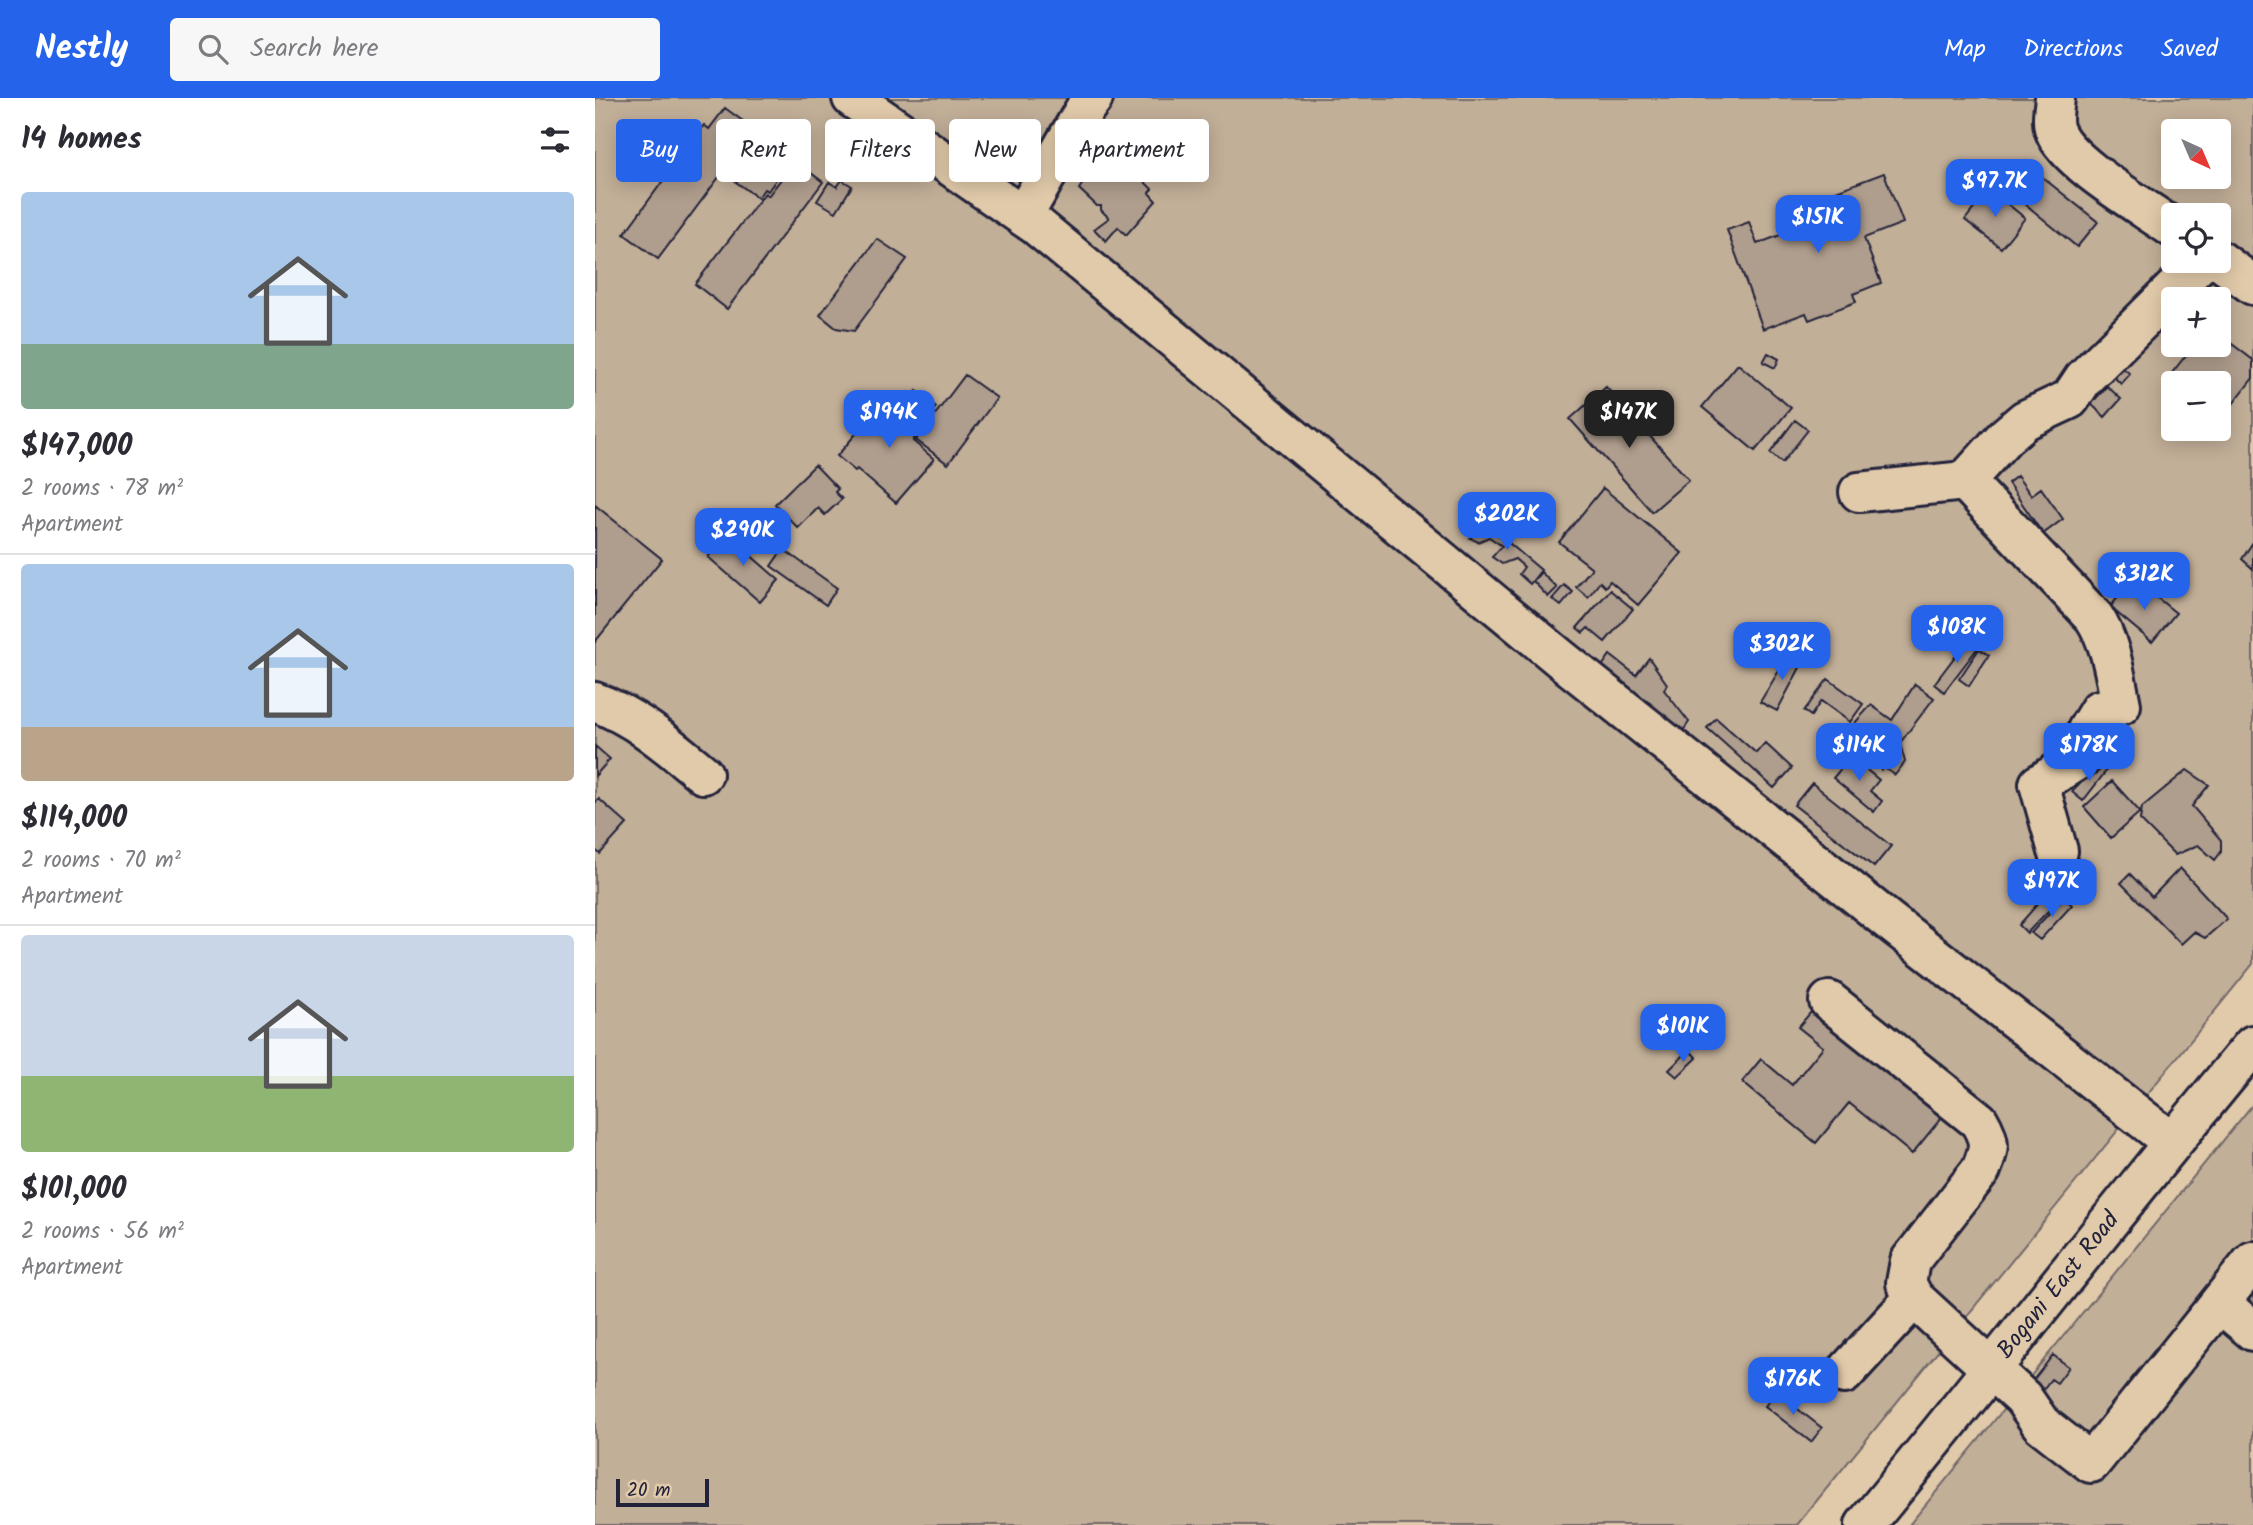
<!DOCTYPE html>
<meta charset="utf-8">
<style>
body{margin:0;font-family:Kalam,sans-serif;background:#f7f7f7;color:#2b2b33;height:100vh;display:flex;flex-direction:column;font-size:26px;white-space:nowrap}
*{box-sizing:border-box;margin:0}
p{font-size:23px;color:#7c7c81}
.icon{flex:none;width:38px;height:38px;fill:none;stroke:currentColor;stroke-width:2;stroke-linecap:round;stroke-linejoin:round}
.map{position:relative;flex:1;overflow:hidden}
.sheet{display:flex;flex-direction:column;background:#fff;width:595px}
.sheet>*{flex:none}
.banner{position:absolute;left:21px;top:21px;width:665px;height:63px;display:flex;gap:14px}
.needle{width:46px;rotate:136deg}
.fabs{position:absolute;left:1566px;top:21px;display:grid;gap:14px}
.fabs a{display:grid;place-items:center;width:70px;height:70px;border-radius:7px;background:#fff;box-shadow:0 4px 18px #0003;font-size:35px}
.scale{position:absolute;left:21px;bottom:18px;width:93px;box-sizing:border-box;padding-left:7px;border:4px solid #22223b;border-top:0;font-size:19px;line-height:24px;white-space:nowrap;color:#22223b;-webkit-text-stroke:5px #e1caaa;paint-order:stroke}
.price{position:absolute;translate:-50% -60px;padding:0 16px;border-radius:14px;background:#2563eb;color:#fff;font-size:23px;line-height:46px;filter:drop-shadow(0 2px 4px #0008)}
.price::after{content:'';position:absolute;left:50%;top:42px;width:21px;height:16px;margin-left:-10px;background:inherit;clip-path:polygon(0 0,100% 0,50% 100%)}
.price.active{background:#222;color:#fff}
ul{padding:0;list-style:none}
li{display:grid;align-content:center;gap:14px;height:371px;padding:0 21px}
li+li{border-top:2px solid #e1e1e2}
li span{display:grid;place-items:center;height:217px;border-radius:7px;color:#555}
li>.icon{margin-inline-start:auto}
span .icon{width:126px;height:126px;fill:#fffc;stroke-width:1}
li b{font-size:30px}
h2{display:flex;justify-content:space-between;align-items:center;height:84px;padding:0 21px;font-size:30px}
.tag{padding:0 24px;border-radius:7px;background:#fff;box-shadow:0 4px 18px #0003;font-size:24px;line-height:63px}
.tag.active{background:#2563eb;color:#fff}
header{display:flex;align-items:center;gap:42px;box-sizing:border-box;height:98px;padding:0 35px;background:#2563eb;color:#fff}
header strong{font-size:33px}
nav{display:flex;gap:38px;margin-inline-start:auto;font-size:24px}
.search{width:490px;height:63px;background:#f7f7f7;display:flex;align-items:center;gap:18px;box-sizing:border-box;padding:0 24px;border-radius:7px;color:#7c7c81;font-size:26px}
main{display:flex;flex:1;min-height:0}
.map>svg:first-child{display:block}
.green{fill:#c2af98;stroke:#72686a;stroke-width:2;fill-rule:evenodd}
.building{fill:#af9d8d;stroke:#22223b;stroke-width:2}
.lines{fill:none;stroke-linecap:round;stroke-linejoin:round}
.minor-casing{stroke:#22223b;stroke-width:44}
.minor{stroke:#e1caaa;stroke-width:38}
.labels{text-anchor:middle;dominant-baseline:central;stroke-width:5;stroke-linejoin:round;paint-order:stroke}
.street-label{font-size:24px;fill:#22223b;stroke:#e1caaa}
</style>
<header>
<strong>Nestly</strong>
<div class="search"><svg class="icon" aria-label="search" viewBox="0 0 24 24"><circle cx="10" cy="10" r="6"/><path d="M15 15l6 6"/></svg>Search here</div>
<nav><a>Map</a><a>Directions</a><a>Saved</a></nav>
</header>
<main>
<section class="sheet">
<h2>14 homes<svg class="icon" aria-label="filters" viewBox="0 0 24 24"><path d="M4 7h16M4 17h16"/><circle cx="9" cy="7" r="2"/><circle cx="15" cy="17" r="2"/></svg></h2>
<ul>
<li><span style="background:linear-gradient(#a9c7e8 70%,#7fa58c 0)"><svg class="icon" aria-label="home" viewBox="0 0 24 24"><path d="M3 11l9-7 9 7M6 9v11h12V9"/></svg></span><div><b>$147,000</b><p>2 rooms · 78 m²</p><p>Apartment</p></div></li>
<li><span style="background:linear-gradient(#a9c7e8 75%,#b9a48a 0)"><svg class="icon" aria-label="home" viewBox="0 0 24 24"><path d="M3 11l9-7 9 7M6 9v11h12V9"/></svg></span><div><b>$114,000</b><p>2 rooms · 70 m²</p><p>Apartment</p></div></li>
<li><span style="background:linear-gradient(#c9d6e8 65%,#8fb573 0)"><svg class="icon" aria-label="home" viewBox="0 0 24 24"><path d="M3 11l9-7 9 7M6 9v11h12V9"/></svg></span><div><b>$101,000</b><p>2 rooms · 56 m²</p><p>Apartment</p></div></li>
</ul>
</section>
<div class="map">
<svg width="1658" height="1427" viewBox="0 0 1658 1427">
<rect width="100%" height="100%" fill="#e1caaa"/>
<filter id="ink" filterUnits="userSpaceOnUse"><feTurbulence type="fractalNoise" baseFrequency=".0143" numOctaves="2"/><feDisplacementMap in="SourceGraphic" scale="14" xChannelSelector="R" yChannelSelector="G"/><feConvolveMatrix kernelMatrix="1 2 1 2 8 2 1 2 1" color-interpolation-filters="sRGB"/></filter>
<g filter="url(#ink)">
<!-- green -->
<path class="green" d="M0 0H1658V866L1202 1427H0ZM1578 33H1624V79H1578ZM1578 117H1624V163H1578ZM1578 201H1624V247H1578ZM1578 285H1624V331H1578Z
M1658 1006V1427H1314Z"/>
<!-- building -->
<path class="building" d="M130 10 156 29 129 64 133 67 63 161 29 136 109 27 114 31Z
M161 31 199 56 173 93 169 91 163 100 130 76Z
M488 31 502 42 494 51 481 39Z
M506 58 528 74 534 68 557 91 554 95 561 103 531 137 523 129 511 143 499 131 514 120 506 112V108H502L484 91Z
M200 63 228 84 132 211 100 186 170 95 173 98Z
M1437 71 1503 124 1482 149 1417 95Z
M1289 75 1308 125 1269 140 1286 185 1258 196 1261 204 1214 222 1211 215 1168 231 1132 132 1154 124 1162 146 1222 123 1214 103Z
M247 82 257 88 241 114 222 103 234 84 242 89Z
M1394 91 1430 120 1406 150 1370 122Z
M282 141 312 161 259 233 241 230 225 217Z
M1624 236 1658 262V280L1624 324V285H1578V292L1569 285 1599 247H1624Z
M1173 255 1184 261 1180 270 1168 264Z
M1143 266 1196 310 1160 353 1107 309Z
M1527 269 1535 276 1526 286 1518 278Z
M370 277 402 300 353 366 321 342Z
M1512 288 1526 301 1510 319 1496 306Z
M1011 289 1094 382 1057 414 975 321Z
M322 293 341 309 334 317 315 301Z
M290 302 305 315 313 305 331 321 318 343 339 361 301 405 262 371 260 373 242 358Z
M1200 322 1213 332 1187 365 1175 355Z
M220 367 243 391 240 394 247 401 230 417 223 410 203 430 180 406Z
M1422 378 1436 397 1446 390 1468 421 1448 436 1413 385Z
M1008 390 1087 455 1043 507 1015 483 1010 489 1005 484 993 499 981 489 997 470 964 444Z
M0 407 67 461 0 544Z
M889 424 946 472 935 486 924 476 929 469 920 461 907 466 897 459 907 448 894 439 883 444 875 440Z
M132 437 184 482 165 504 113 459Z
M1658 444V471L1647 461Z
M188 451 242 490 231 507 176 468Z
M946 474 962 490 953 499 938 483Z
M1545 486 1581 515 1557 544 1515 509 1529 492 1535 497Z
M969 487 978 494 966 508 957 501Z
M1015 492 1038 511 1010 544 993 530 988 535 982 530Z
M1374 540 1384 548 1349 594 1339 586Z
M1384 551 1394 557 1374 588 1364 581Z
M1196 553 1209 562 1182 613 1165 604Z
M1015 557 1041 577 1054 560 1072 586 1069 592 1094 624 1081 643 1003 574Z
M1233 581 1268 606 1255 624 1226 603 1216 618 1209 613Z
M1320 586 1339 600 1305 645 1310 664 1300 677 1289 670 1287 672 1261 650 1270 638 1258 627 1276 607 1297 622Z
M1121 620 1161 655 1170 645 1197 670 1179 690 1112 630Z
M0 648 15 661 0 678Z
M1256 659 1284 682 1275 693 1287 703 1279 714 1238 680Z
M1504 666 1511 673 1488 703 1477 694Z
M1592 672 1614 687 1597 708 1626 742V754L1620 762 1603 747 1580 757 1545 722 1547 709Z
M1517 683 1545 714 1516 740 1489 709Z
M1217 685 1296 748 1279 769 1199 707Z
M4 701 32 726 5 756 0 752V705Z
M1585 770 1632 821 1610 840 1599 834 1586 846 1526 785 1535 776 1557 799Z
M1461 785 1472 793 1432 835 1424 827Z
M1469 799 1477 807 1445 842 1436 835Z
M1223 906 1352 1013 1317 1056 1254 1005 1221 1045 1147 984 1166 961 1197 987 1228 949 1203 929Z
M1094 952 1102 960 1082 979 1074 972Z
M1458 1257 1474 1269 1462 1285 1456 1281 1446 1294 1436 1285Z
M1181 1294 1227 1330 1216 1344 1170 1308Z"/>
<g class="lines">
<!-- minor casing -->
<g class="minor-casing">
<g id="minor">
<path d="M257 0 442 128 966 561 1294 823 1577 1044"/>
<path d="M1460 0C1459 10 1456 23 1460 33 1472 65 1549 109 1578 130"/>
<path d="M428 118 491 9 498 0"/>
<path d="M1624 162 1658 187"/>
<path d="M1264 394 1370 383"/>
<path d="M0 604C43 620 73 647 108 676"/>
<path d="M1463 753 1444 686 1489 658 1492 632 1504 612 1526 607C1520 577 1516 545 1499 519L1370 383 1410 339 1430 322 1475 301 1489 280 1607 163"/>
<path d="M1234 903 1384 1023C1396 1043 1395 1050 1386 1072L1315 1163 1311 1185 1319 1200 1428 1300 1446 1326 1496 1365 1658 1163"/>
<path d="M1625 1205 1658 1233"/>
<path d="M1249 1276 1319 1200"/>
<path id="s1" d="M1270 1427C1401 1268 1526 1105 1658 947"/>
</g>
</g>
<!-- minor -->
<use href="#minor" class="minor"/>
</g>
</g>
<g class="labels">
<!-- street labels -->
<g class="street-label">
<text stroke="none"><textPath href="#s1" startOffset="308">Bogani East Road</textPath></text>
</g>
</g>
</svg>
<div class="fabs">
<a><svg class="needle" viewBox="-14 -14 28 28"><path d="M0-13l5 13h-10z" fill="#e53935"/><path d="M0 13l5-13h-10z" fill="#7c7c81"/></svg></a>
<a><svg class="icon" aria-label="locate" viewBox="0 0 24 24"><circle cx="12" cy="12" r="6"/><path d="M12 2v4M12 18v4M2 12h4M18 12h4"/></svg></a>
<a>+</a>
<a>−</a>
</div>
<div class="scale">20 m</div>
<b class="price" style="left:1400px;top:121px">$97.7K</b>
<b class="price" style="left:1223px;top:157px">$151K</b>
<b class="price" style="left:294px;top:352px">$194K</b>
<b class="price active" style="left:1034px;top:352px">$147K</b>
<b class="price" style="left:912px;top:454px">$202K</b>
<b class="price" style="left:148px;top:470px">$290K</b>
<b class="price" style="left:1549px;top:514px">$312K</b>
<b class="price" style="left:1362px;top:567px">$108K</b>
<b class="price" style="left:1187px;top:584px">$302K</b>
<b class="price" style="left:1264px;top:685px">$114K</b>
<b class="price" style="left:1494px;top:685px">$178K</b>
<b class="price" style="left:1457px;top:821px">$197K</b>
<b class="price" style="left:1088px;top:966px">$101K</b>
<b class="price" style="left:1198px;top:1319px">$176K</b>
<div class="banner">
<a class="tag active">Buy</a>
<a class="tag">Rent</a>
<a class="tag">Filters</a>
<a class="tag">New</a>
<a class="tag">Apartment</a>
</div>
</div>
</main>
